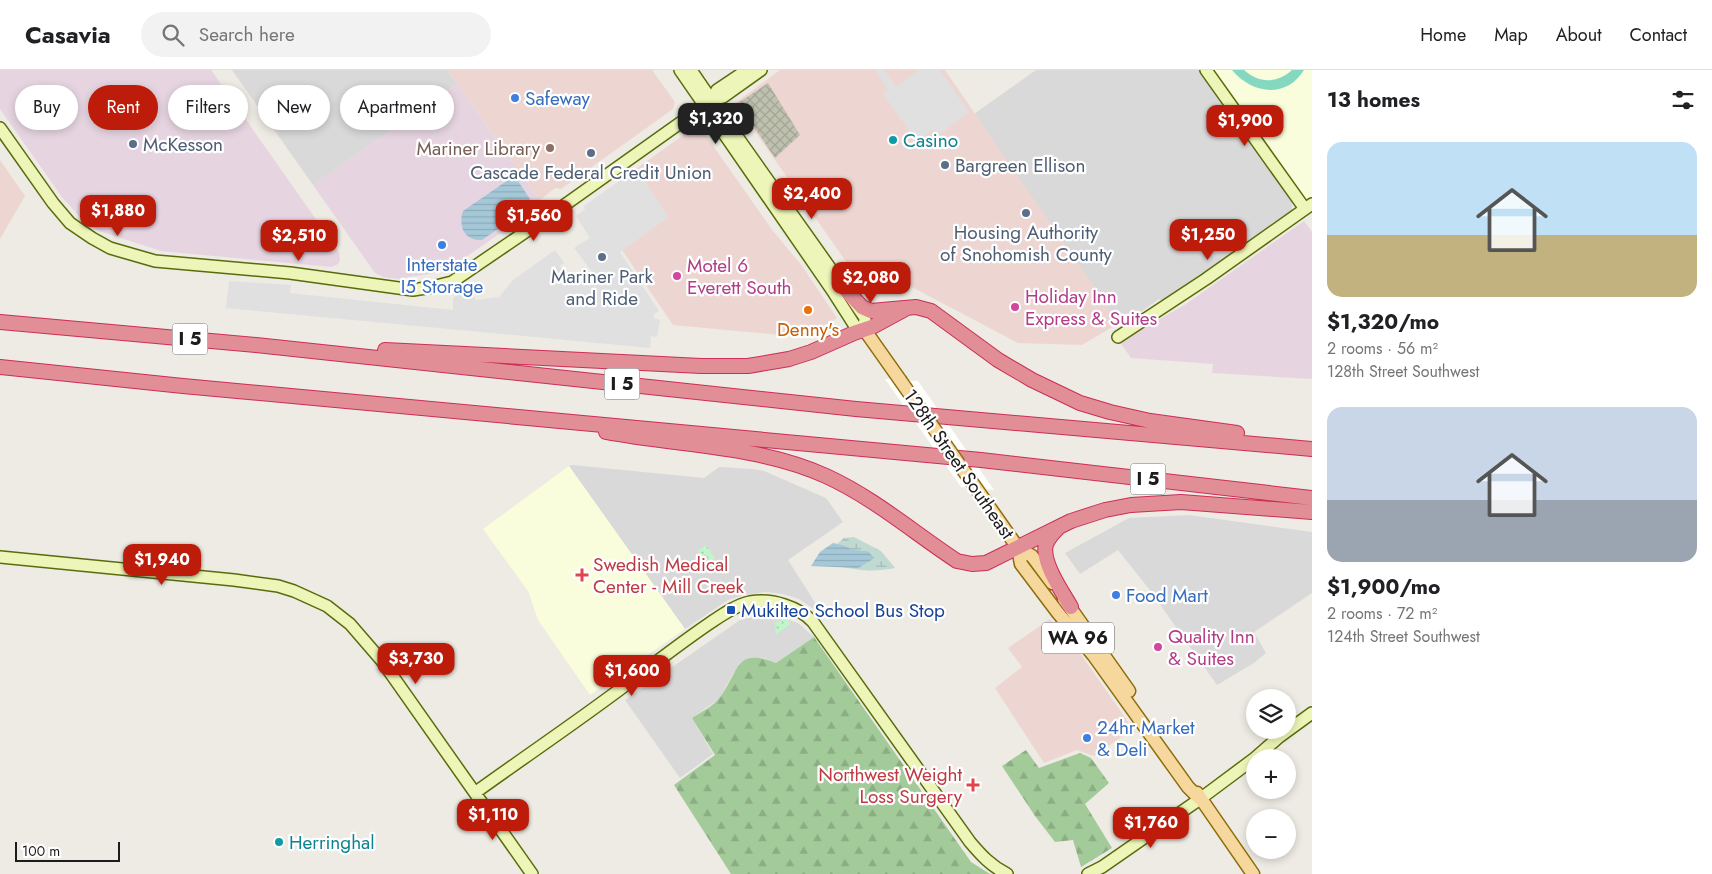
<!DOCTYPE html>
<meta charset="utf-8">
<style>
body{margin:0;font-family:Jost,sans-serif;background:#f2f2f2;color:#202124;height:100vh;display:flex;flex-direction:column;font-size:19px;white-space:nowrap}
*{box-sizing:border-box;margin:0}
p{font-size:16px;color:#757577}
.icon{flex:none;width:28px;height:28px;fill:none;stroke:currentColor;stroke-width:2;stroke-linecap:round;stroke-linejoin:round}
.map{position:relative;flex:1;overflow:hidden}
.sheet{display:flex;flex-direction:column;background:#fff;width:400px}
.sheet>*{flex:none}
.guide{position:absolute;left:15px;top:15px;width:475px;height:45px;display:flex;gap:10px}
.buttons{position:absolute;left:1246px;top:619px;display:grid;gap:10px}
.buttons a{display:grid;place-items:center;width:50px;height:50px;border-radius:50%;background:#fff;box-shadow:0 2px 8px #0003;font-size:25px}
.scale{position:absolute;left:15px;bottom:12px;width:105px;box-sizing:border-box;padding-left:5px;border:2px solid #1c1c1c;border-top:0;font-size:14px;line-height:18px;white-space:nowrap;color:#1c1c1c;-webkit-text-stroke:4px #fff;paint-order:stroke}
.price{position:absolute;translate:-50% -42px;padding:0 11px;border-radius:10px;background:#be1c0b;color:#fff;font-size:16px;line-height:32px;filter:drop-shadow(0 1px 2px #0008)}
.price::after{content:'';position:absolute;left:50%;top:30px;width:15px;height:11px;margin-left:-8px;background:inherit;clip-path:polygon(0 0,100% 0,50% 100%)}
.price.selected{background:#222;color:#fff}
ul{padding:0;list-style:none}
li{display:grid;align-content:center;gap:10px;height:265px;padding:0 15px}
li span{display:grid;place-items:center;height:155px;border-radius:15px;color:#555}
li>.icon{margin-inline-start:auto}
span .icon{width:90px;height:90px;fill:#fffc;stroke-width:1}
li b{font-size:21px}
h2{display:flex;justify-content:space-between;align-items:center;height:60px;padding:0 15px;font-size:21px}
.tag{padding:0 18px;border-radius:22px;background:#fff;box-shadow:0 2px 8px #0003;font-size:18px;line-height:45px}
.tag.selected{background:#be1c0b;color:#fff}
header{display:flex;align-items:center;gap:30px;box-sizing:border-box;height:70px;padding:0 25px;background:#fff;border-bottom:1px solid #e0e0e0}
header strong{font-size:24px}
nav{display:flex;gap:28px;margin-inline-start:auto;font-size:18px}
.search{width:350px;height:45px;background:#f2f2f2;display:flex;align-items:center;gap:12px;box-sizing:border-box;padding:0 18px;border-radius:28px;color:#757577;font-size:19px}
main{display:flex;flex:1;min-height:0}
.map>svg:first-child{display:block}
.residential{fill:#dad9d9}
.commercial{fill:#edd6d2}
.industrial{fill:#e6d5e1}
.education{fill:#fafddc}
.construction{fill:url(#construction-cross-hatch)}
.forest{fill:url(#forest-firs)}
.wetland{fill:url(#wetland-marsh)}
.park{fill:url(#park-dots)}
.pitch{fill:#84d8c0}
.parking{fill:#e0e0e0}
.water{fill:url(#water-rules)}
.pier{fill:#fff}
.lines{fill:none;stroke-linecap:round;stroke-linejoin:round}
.secondary-casing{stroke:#596c0b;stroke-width:14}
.primary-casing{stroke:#8d6d08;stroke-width:15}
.highway-casing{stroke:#cd2d56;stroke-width:16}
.secondary{stroke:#edf5b8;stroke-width:11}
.primary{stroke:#f6d89f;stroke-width:12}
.highway{stroke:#e18e96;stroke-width:14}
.primary-bridge-casing{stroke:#8d6d08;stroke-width:15;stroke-linecap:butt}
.primary-bridge{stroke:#f6d89f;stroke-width:12}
.shop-dot{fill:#3f7fe0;stroke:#fff;stroke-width:2}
.culture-dot{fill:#0f9aa8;stroke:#fff;stroke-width:2}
.service-dot{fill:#5c6f8a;stroke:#fff;stroke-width:2}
.education-dot{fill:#8d6e63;stroke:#fff;stroke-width:2}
.hotel-dot{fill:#d1479c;stroke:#fff;stroke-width:2}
.food-dot{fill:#e8710a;stroke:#fff;stroke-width:2}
.health-dot{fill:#e0444e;stroke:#fff;stroke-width:2}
.transit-dot{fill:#1a4fb4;stroke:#fff;stroke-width:2}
.labels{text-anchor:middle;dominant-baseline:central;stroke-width:4.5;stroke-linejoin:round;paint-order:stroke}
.shield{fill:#fff;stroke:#606060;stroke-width:1}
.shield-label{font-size:18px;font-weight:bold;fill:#1c1c1c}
.shop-label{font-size:19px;fill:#366cbe;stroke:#fff;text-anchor:start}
.culture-label{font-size:19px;fill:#0d838f;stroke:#fff;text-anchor:start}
.service-label{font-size:19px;fill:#4e5e75;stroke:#fff}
.education-label{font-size:19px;fill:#785e54;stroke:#fff;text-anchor:end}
.hotel-label{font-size:19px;fill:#b23c85;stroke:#fff;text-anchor:start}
.food-label{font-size:19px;fill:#c56008;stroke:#fff}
.street-label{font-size:19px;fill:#1c1c1c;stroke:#fff}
.health-label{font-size:19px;fill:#be3a42;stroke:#fff;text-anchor:start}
.transit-label{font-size:19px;fill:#164399;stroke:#fff;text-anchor:start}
</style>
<header>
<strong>Casavia</strong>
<div class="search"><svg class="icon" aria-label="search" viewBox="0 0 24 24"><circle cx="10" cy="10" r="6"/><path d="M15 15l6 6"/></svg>Search here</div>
<nav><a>Home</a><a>Map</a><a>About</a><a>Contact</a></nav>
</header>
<main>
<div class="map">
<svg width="1312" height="804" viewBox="0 0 1312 804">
<defs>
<pattern id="construction-cross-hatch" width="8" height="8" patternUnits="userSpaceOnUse" patternTransform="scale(1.25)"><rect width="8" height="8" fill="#bfc1af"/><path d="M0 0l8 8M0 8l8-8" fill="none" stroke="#a4a596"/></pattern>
<pattern id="forest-firs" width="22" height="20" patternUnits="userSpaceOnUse" patternTransform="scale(1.25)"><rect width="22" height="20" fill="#a3ca99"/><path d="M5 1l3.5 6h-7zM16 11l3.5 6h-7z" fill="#8cad83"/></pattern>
<pattern id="wetland-marsh" width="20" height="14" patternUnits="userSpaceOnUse" patternTransform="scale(1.25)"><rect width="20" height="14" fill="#c0dad1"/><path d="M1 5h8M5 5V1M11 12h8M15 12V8" fill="none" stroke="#a4bab3"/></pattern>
<pattern id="park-dots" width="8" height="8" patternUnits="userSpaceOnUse" patternTransform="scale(1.25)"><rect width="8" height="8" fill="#c1f6ca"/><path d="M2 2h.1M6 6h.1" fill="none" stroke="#a5d2ad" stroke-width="1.8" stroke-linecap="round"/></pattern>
<pattern id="water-rules" width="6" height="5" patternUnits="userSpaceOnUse" patternTransform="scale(1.25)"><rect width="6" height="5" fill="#a5c8d9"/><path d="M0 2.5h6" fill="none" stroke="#8dabba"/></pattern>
</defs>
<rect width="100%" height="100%" fill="#edebe3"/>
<!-- residential -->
<path class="residential" d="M232 0H447L457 14 313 115Z
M1036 0H1201L1292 132V142L1198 207 1162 231 1159 229 1121 256 974 44Z
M572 395 704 408 719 397 753 399 764 401 826 428 843 452 788 490 821 542 820 543 799 529 783 524 765 522 744 525 728 530 685 559 569 396Z
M1189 445 1312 462V523L1254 562 1266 583 1254 593 1217 615 1149 519 1118 480 1080 504 1065 483 1129 448Z
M758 545 780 547 798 553 814 567 776 593 764 588 734 602 719 629 692 648 713 684 680 708 625 630 740 550Z"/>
<!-- commercial -->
<path class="commercial" d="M447 0H652L675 32 673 39 561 119 555 118 540 130Z
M780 0H945L1119 253 1082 275 1018 273 906 214 870 226 735 33Z
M693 58 702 60 773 161 802 196 837 248 833 251 802 267 673 255 622 180 668 147 636 99Z
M0 90 25 126 0 169Z
M1050 549 1082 586 1133 659 1094 686 1077 680 1044 693 995 618 1022 597 1008 578Z"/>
<!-- industrial -->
<path class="industrial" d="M0 0H211L339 182 340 190 338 194 332 197 161 181 99 161 80 147 62 127 0 39Z
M457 14 540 130 539 136 456 194 434 203 398 209 383 207 375 203 313 115Z
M1304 151 1312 162V309L1212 303 1213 294 1131 288 1120 272 1186 234Z"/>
<!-- education -->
<path class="education" d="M1206 0H1312V134L1305 139Z
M569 396 685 559 590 625 538 550 528 521 483 459Z"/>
<!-- construction -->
<path class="construction" d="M768 13 800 65 775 88 738 33Z"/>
<!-- forest -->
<path class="forest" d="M814 567 971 792 990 804H731L674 715 715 685 692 648C701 642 714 636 720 627 740 600 735 577 776 593Z
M1026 680 1039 698 1080 683 1091 688 1109 713 1085 734 1112 778 1081 797 1073 770 1055 772 1035 746 1002 696Z"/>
<!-- wetland -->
<path class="wetland" d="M854 467 881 481 895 498C876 502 858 501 839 496L858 497 875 488 837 474 844 468Z"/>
<!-- park -->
<path class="park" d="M706 475 715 488 711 492 705 484 701 486 698 481Z
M784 549 788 550 791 554 776 564 775 553Z"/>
<!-- pitch -->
<path class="pitch" d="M1232 0H1244C1258 13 1277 14 1292 0H1304C1286 29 1252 24 1232 0Z"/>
<!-- parking -->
<path class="parking" d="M875 0H884L896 17 919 0H940L969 42 937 66 932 60 917 71 883 24 888 20Z
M636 99 668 147 620 182 659 241 654 244V248L660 250 657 267 651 266 650 278 226 238 229 211 291 215 290 223 453 240V228L468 218 476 230 499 227 513 210 555 180 564 193 560 196 563 200 550 209V212L575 215 593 203 574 178 590 168 576 146 585 139 584 136Z"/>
<!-- water -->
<path class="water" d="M508 110 518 111 530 129 528 138 482 170C464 171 458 156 463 141Z
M833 473C847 475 853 482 867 481L875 488 858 498 811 496 820 482Z"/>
<!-- pier -->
<path class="pier" d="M885 309 918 311 994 420 961 417Z"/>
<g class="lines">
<!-- secondary casing -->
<g class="secondary-casing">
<path id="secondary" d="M680 0 832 220 855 256 864 259 865 248 845 219 719 41 691 0
M1206 0 1305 139
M712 30 723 27 761 0
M0 58 53 133 70 153 92 168 110 178 155 191 290 203 413 220 432 217 452 212 559 139 704 36 712 30 717 20 747 0
M1118 267 1206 209 1312 134
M0 487 234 510 278 516 294 521 327 536 350 554 382 591 532 804
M1255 688 1279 667 1312 643
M476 722C526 686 578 651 627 614 655 593 682 572 710 553 722 545 736 535 750 532 772 528 799 537 813 552L970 772C981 785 991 796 1007 804
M1088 804 1102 797 1200 729 1255 688"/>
</g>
<!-- primary casing -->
<g class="primary-casing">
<path id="primary" d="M864 259 900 310
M959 394 1018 478 1021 494 1058 543 1094 586 1188 717 1200 729
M1018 478 1032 486 1052 513
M1064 529 1129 621
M1197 723 1253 804"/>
</g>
<!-- highway casing -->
<g class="highway-casing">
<path id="highway" d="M845 219 862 237 871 241 916 237 931 241 998 290 1032 310 1080 333 1110 342 1150 351 1237 363
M0 252 256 275 856 339 1312 379
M385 280 701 296H748L789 289 811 282 854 263 872 257 907 238
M0 297 183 316 981 390 1312 428
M606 362C679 376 757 375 826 406 874 428 913 462 957 491L972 494 986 493 1071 451 1105 440 1131 435 1181 432 1312 442
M1058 458C1053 463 1049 467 1046 474 1041 492 1062 521 1071 537"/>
</g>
<!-- secondary -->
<use href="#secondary" class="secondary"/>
<!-- primary -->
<use href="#primary" class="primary"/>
<!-- highway -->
<use href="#highway" class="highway"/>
<!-- primary-bridge casing -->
<g class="primary-bridge-casing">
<path id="primary-bridge" d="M900 310 959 394"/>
</g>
<!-- primary-bridge -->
<use href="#primary-bridge" class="primary-bridge"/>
</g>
<!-- markers -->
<g class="shop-dot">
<circle cx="515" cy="28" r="5"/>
<circle cx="442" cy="175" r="5"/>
<circle cx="1116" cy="525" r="5"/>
<circle cx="1087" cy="668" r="5"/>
</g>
<g class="culture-dot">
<circle cx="893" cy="70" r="5"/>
<circle cx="279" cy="772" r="5"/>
</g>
<g class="service-dot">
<circle cx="133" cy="74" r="5"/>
<circle cx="591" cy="83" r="5"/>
<circle cx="945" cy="95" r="5"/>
<circle cx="1026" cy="143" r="5"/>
<circle cx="602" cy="187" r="5"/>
</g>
<circle class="education-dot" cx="550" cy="78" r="5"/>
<g class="hotel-dot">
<circle cx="677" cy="206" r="5"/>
<circle cx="1015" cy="237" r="5"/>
<circle cx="1158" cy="577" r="5"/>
</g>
<circle class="food-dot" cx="808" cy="240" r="5"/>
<g class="health-dot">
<path d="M579.5 497.5h5v5h5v5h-5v5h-5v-5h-5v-5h5z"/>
<path d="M970.5 707.5h5v5h5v5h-5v5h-5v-5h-5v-5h5z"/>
</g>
<rect class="transit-dot" x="726" y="535" width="10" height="10" rx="2.5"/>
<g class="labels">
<!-- shield labels -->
<g class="shield">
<rect x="172.5" y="253.5" width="35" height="31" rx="4"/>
<rect x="604.5" y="298.5" width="35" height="31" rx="4"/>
<rect x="1130.5" y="393.5" width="35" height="31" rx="4"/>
<rect x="1042" y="552.5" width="72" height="31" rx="4"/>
</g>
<g class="shield-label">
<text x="190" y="269">I 5</text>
<text x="622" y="314">I 5</text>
<text x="1148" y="409">I 5</text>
<text x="1078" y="568">WA 96</text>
</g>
<!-- shop labels -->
<g class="shop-label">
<text x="525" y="28">Safeway</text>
<text x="442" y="194" text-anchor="middle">Interstate<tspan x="442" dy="22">I5 Storage</tspan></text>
<text x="1126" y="525">Food Mart</text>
<text x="1097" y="657">24hr Market<tspan x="1097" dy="22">&amp; Deli</tspan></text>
</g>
<!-- culture labels -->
<g class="culture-label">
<text x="903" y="70">Casino</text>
<text x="289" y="772">Herringhal</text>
</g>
<!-- service labels -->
<g class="service-label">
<text x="143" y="74" text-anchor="start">McKesson</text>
<text x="955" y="95" text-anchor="start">Bargreen Ellison</text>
<text x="591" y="102">Cascade Federal Credit Union</text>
<text x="1026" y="162">Housing Authority<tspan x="1026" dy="22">of Snohomish County</tspan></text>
<text x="602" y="206">Mariner Park<tspan x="602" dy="22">and Ride</tspan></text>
</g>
<!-- education labels -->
<g class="education-label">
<text x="540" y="78">Mariner Library</text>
</g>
<!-- hotel labels -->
<g class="hotel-label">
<text x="687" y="195">Motel 6<tspan x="687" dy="22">Everett South</tspan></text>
<text x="1025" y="226">Holiday Inn<tspan x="1025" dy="22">Express &amp; Suites</tspan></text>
<text x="1168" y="566">Quality Inn<tspan x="1168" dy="22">&amp; Suites</tspan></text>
</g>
<!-- food labels -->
<g class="food-label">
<text x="808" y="259">Denny's</text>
</g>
<!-- street labels -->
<g class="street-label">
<text transform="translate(959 394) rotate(55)">128th Street Southeast</text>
</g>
<!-- health labels -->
<g class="health-label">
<text x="593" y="494">Swedish Medical<tspan x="593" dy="22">Center - Mill Creek</tspan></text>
<text x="962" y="704" text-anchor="end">Northwest Weight<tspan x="962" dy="22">Loss Surgery</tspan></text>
</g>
<!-- transit labels -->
<g class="transit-label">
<text x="741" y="540">Mukilteo School Bus Stop</text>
</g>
</g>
</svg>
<div class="buttons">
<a><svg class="icon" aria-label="layers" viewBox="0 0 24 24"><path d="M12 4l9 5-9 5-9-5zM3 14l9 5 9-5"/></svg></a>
<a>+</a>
<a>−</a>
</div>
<div class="scale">100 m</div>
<b class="price selected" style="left:716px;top:75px">$1,320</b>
<b class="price" style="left:1245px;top:77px">$1,900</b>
<b class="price" style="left:812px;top:150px">$2,400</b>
<b class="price" style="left:118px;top:167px">$1,880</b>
<b class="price" style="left:534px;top:172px">$1,560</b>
<b class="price" style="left:1208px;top:191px">$1,250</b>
<b class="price" style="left:299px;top:192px">$2,510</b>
<b class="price" style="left:871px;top:234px">$2,080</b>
<b class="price" style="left:162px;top:516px">$1,940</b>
<b class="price" style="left:416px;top:615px">$3,730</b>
<b class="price" style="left:632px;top:627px">$1,600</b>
<b class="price" style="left:493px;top:771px">$1,110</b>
<b class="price" style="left:1151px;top:779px">$1,760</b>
<div class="guide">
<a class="tag">Buy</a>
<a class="tag selected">Rent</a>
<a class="tag">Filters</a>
<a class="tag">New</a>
<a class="tag">Apartment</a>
</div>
</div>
<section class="sheet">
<h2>13 homes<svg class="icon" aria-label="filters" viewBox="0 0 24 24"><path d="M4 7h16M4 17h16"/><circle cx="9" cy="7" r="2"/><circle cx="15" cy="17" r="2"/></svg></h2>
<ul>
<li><span style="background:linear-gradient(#bfe0f5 60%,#c2b280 0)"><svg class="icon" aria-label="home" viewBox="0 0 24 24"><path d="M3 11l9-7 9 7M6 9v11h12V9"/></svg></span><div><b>$1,320/mo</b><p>2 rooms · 56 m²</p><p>128th Street Southwest</p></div></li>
<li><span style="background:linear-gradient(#c9d6e8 60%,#9aa5b1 0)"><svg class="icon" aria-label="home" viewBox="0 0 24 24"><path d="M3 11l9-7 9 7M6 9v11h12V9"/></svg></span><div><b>$1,900/mo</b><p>2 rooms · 72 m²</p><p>124th Street Southwest</p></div></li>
</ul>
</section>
</main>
